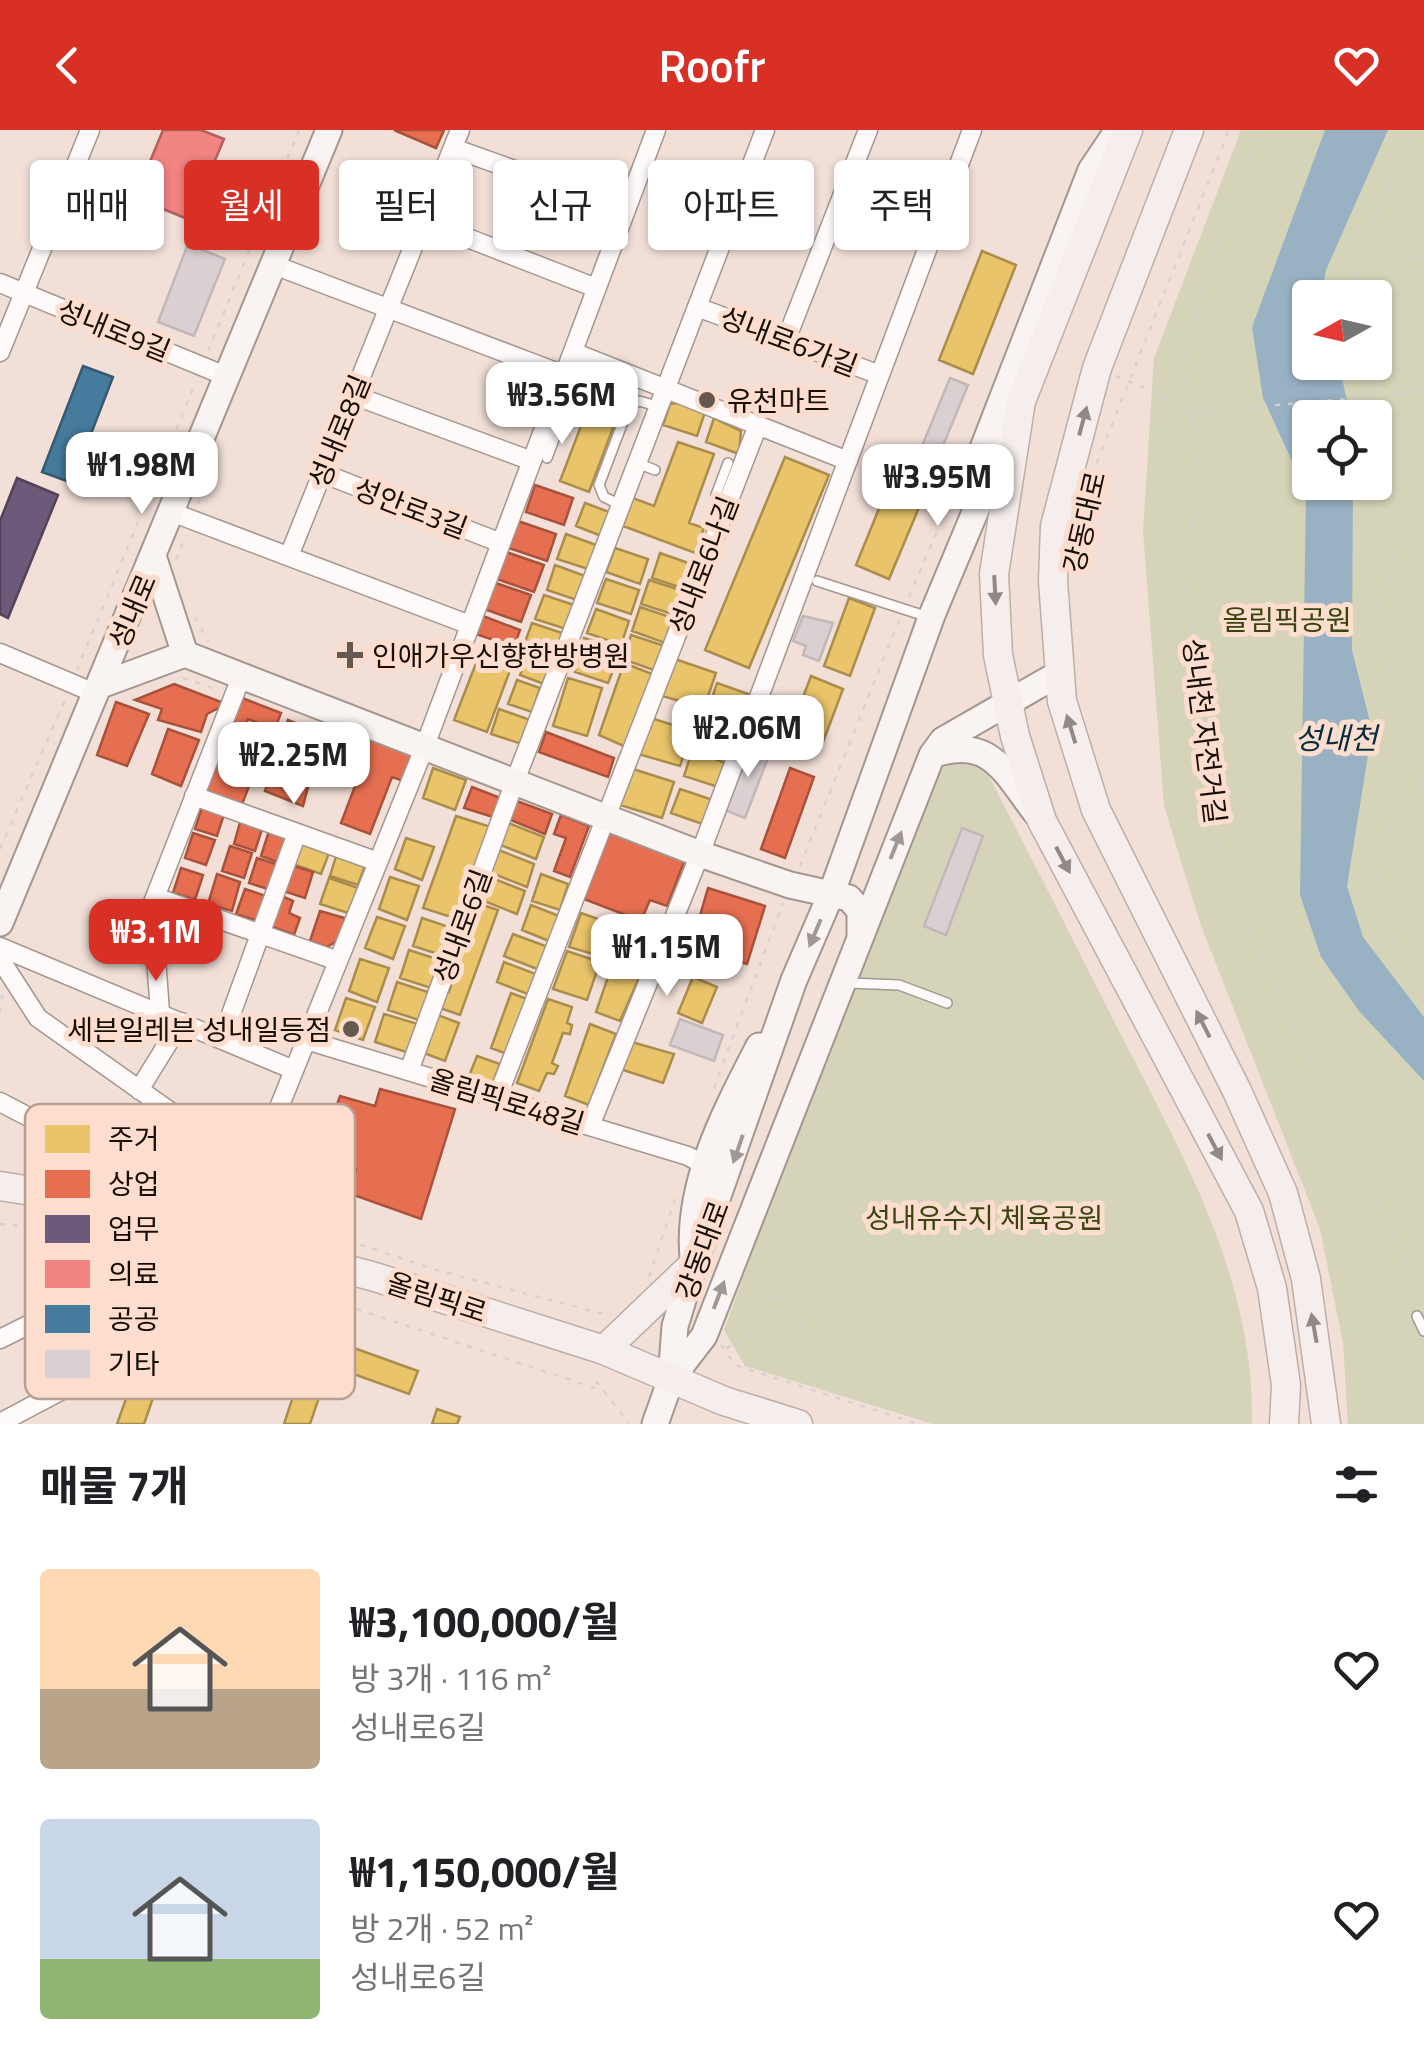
<!DOCTYPE html>
<html lang="ko">
<meta charset="utf-8">
<style>
body{margin:0;font-family:"Titillium Web","Noto Sans KR",sans-serif;background:#f6f6f6;color:#202124;height:100vh;display:flex;flex-direction:column;font-size:38px;white-space:nowrap}
*{box-sizing:border-box;margin:0}
p{font-size:32px;color:#757577}
.icon{flex:none;width:55px;height:55px;fill:none;stroke:currentColor;stroke-width:2;stroke-linecap:round;stroke-linejoin:round}
.map{position:relative;height:1294px;overflow:hidden}
.details{display:flex;flex-direction:column;background:#fff;flex:1}
.details>*{flex:none}
.guide{position:absolute;left:30px;top:30px;width:1365px;height:90px;display:flex;gap:20px}
.needle{width:65px;rotate:262deg}
.fabs{position:absolute;left:1292px;top:150px;display:grid;gap:20px}
.fabs a{display:grid;place-items:center;width:100px;height:100px;border-radius:10px;background:#fff;box-shadow:0 2px 8px #0004;font-size:50px}
.price{position:absolute;translate:-50% -85px;padding:0 22px;border-radius:20px;background:#fff;color:#222;font-size:32px;line-height:65px;filter:drop-shadow(0 2px 5px #0008)}
.price::after{content:'';position:absolute;left:50%;top:60px;width:30px;height:22px;margin-left:-15px;background:inherit;clip-path:polygon(0 0,100% 0,50% 100%)}
.price.selected{background:#d93025;color:#fff}
ul{padding:0;list-style:none}
li{display:flex;align-items:center;gap:30px;height:250px;padding:0 40px}
li span{display:grid;place-items:center;flex:none;width:280px;height:200px;border-radius:10px;color:#555}
li>.icon{margin-inline-start:auto}
span .icon{width:120px;height:120px;fill:#fffc;stroke-width:1}
li b{font-size:42px}
h2{display:flex;justify-content:space-between;align-items:center;height:120px;padding:0 40px;font-size:42px}
.chip{padding:0 35px;border-radius:10px;background:#fff;box-shadow:0 2px 8px #0004;font-size:35px;line-height:90px}
.chip.selected{background:#d93025;color:#fff}
header{display:flex;justify-content:space-between;align-items:center;height:130px;padding:0 40px;background:#d93025;color:#fff;font-size:45px;font-weight:600}
.map>svg:first-child{display:block}
.green{fill:#d5d4b9;fill-rule:evenodd}
.water{fill:#98b2c4}
.homes{fill:#e9c46a;stroke:#aa8d4d;stroke-width:2.5}
.shops{fill:#e76f51;stroke:#a9523b;stroke-width:2.5}
.offices{fill:#6d597a;stroke:#544258;stroke-width:2.5}
.health{fill:#f28482;stroke:#b1615d;stroke-width:2.5}
.public{fill:#457b9d;stroke:#385a70;stroke-width:2.5}
.building{fill:#dacfd1;stroke:#c2b7b9;stroke-width:2.5}
.lines{fill:none;stroke-linecap:round;stroke-linejoin:round}
.lane-casing{stroke:#a3968f;stroke-width:12}
.street-casing{stroke:#a3968f;stroke-width:21}
.secondary-casing{stroke:#a3968f;stroke-width:29}
.primary-casing{stroke:#beaea8;stroke-width:31}
.path{stroke:#d7d2cf;stroke-width:2.5;stroke-dasharray:5 8;stroke-linecap:butt}
.lane{stroke:#fdfaf9;stroke-width:9}
.street{stroke:#fdfaf9;stroke-width:18}
.secondary{stroke:#f9f4f2;stroke-width:25}
.primary{stroke:#f5eeec;stroke-width:28}
.oneway{fill:#928985}
.oneway2{fill:#9f9894}
.poi-dot{fill:#645851;stroke:#fdddcd;stroke-width:4}
.labels{text-anchor:middle;dominant-baseline:central;stroke-width:10;stroke-linejoin:round;paint-order:stroke}
.street-label{font-size:28px;fill:#180e08;stroke:#fdddcd}
.poi-label{font-size:28px;fill:#180e08;stroke:#fdddcd;text-anchor:start}
.park-label{font-size:28px;fill:#394510;stroke:#fdddcd}
.water-label{font-size:30px;font-style:italic;fill:#032d41;stroke:#fdddcd}
.key{fill:#fdddcd;stroke:#b89f92;stroke-width:2.5}
.key-label{font-size:28px;fill:#180e08}
</style>
<header><svg class="icon" aria-label="back" viewBox="0 0 24 24"><path d="M15 5l-7 7 7 7"/></svg>Roofr<svg class="icon" aria-label="heart" viewBox="0 0 24 24"><path d="M12 20l-8-8c-3-5 5-10 8-4 3-6 11-1 8 4z"/></svg></header>
<div class="map">
<svg width="1424" height="1294" viewBox="0 0 1424 1294">
<rect width="100%" height="100%" fill="#f2e0d8"/>
<!-- green -->
<path class="green" d="M1241 0H1424V1294H1348L1343 1213 1320 1099 1200 793 1164 676 1143 401 1154 228ZM1310 168H1375V232H1310ZM1310 288H1375V352H1310Z
M948 631 978 633 988 645C1032 728 1074 812 1116 895 1181 1022 1255 1148 1252 1294H933L745 1236 724 1200 820 933 941 636Z"/>
<!-- water -->
<path class="water" d="M1325 0H1388L1326 140 1321 167 1310 168V232L1339 233 1350 287 1310 288V352L1353 353 1352 520 1372 600 1347 756 1363 807 1424 887V951L1359 881 1321 827 1300 765 1306 361 1263 268 1252 197Z"/>
<!-- homes -->
<path class="homes" d="M982 121 1016 135 973 244 939 230Z
M577 229 631 250 589 362 560 351 592 267 567 257Z
M679 273 705 282 697 306 663 295 670 274Z
M714 288 741 301 739 324 706 312Z
M678 312 714 324 689 393 704 398 695 423 623 396 633 368 654 376Z
M785 327 829 345 749 538 705 520Z
M889 354 923 368 889 449 856 435Z
M585 373 612 383 604 407 576 396Z
M566 404 599 416 591 440 557 429Z
M615 418 648 429 640 454 606 442Z
M660 423 694 435 685 459 652 448Z
M555 435 588 447 580 471 547 460Z
M606 449 639 460 631 484 597 473Z
M649 450 683 461 675 485 641 474Z
M544 465 577 476 569 500 535 489Z
M849 468 875 478 850 546 824 536Z
M640 477 673 488 665 513 632 501Z
M596 479 629 491 621 515 587 503Z
M532 493 565 504 558 524 525 512Z
M631 505 665 516 656 541 623 529Z
M584 508 622 519 608 553 575 542Z
M483 515 515 527 487 602 454 590Z
M529 522 552 530 544 554 520 545Z
M675 529 716 543 704 578 662 566Z
M624 533 652 544 626 617 599 605Z
M811 546 843 559 823 612 791 599Z
M568 548 602 558 587 606 553 596Z
M517 550 540 558 532 582 508 574Z
M717 553 751 565 743 589 709 577Z
M499 579 533 591 525 615 491 604Z
M704 585 737 596 729 621 696 609Z
M651 588 692 601 680 636 638 624Z
M692 621 726 633 718 657 684 646Z
M433 638 466 650 455 680 423 668Z
M633 639 674 652 662 688 620 675Z
M680 659 713 670 705 695 671 683Z
M456 686 491 697 457 789 423 778Z
M506 692 544 707 536 729 498 714Z
M301 708 331 718 321 744 293 734Z
M406 708 434 717 422 750 395 739Z
M496 719 534 734 527 757 489 742Z
M338 720 367 730 358 755 330 746Z
M541 744 568 754 560 780 532 771Z
M487 746 525 761 517 784 479 769Z
M390 747 419 756 407 790 379 779Z
M329 748 358 758 348 783 320 774Z
M477 773 498 780 460 885 437 877 443 860 449 862 467 800 472 802 477 787 472 786Z
M531 775 559 786 549 811 522 800Z
M581 783 615 795 603 827 569 817Z
M377 787 405 796 393 829 365 818Z
M422 788 455 799 447 827 413 816Z
M513 804 548 817 540 840 504 826Z
M622 806 653 816 620 891 596 882Z
M409 820 443 831 434 859 400 848Z
M567 821 600 832 587 870 553 859Z
M360 829 389 838 377 872 349 861Z
M504 832 538 845 530 865 497 852Z
M693 847 717 857 702 893 678 883Z
M397 852 431 863 422 891 388 880Z
M511 863 527 869 507 924 491 918Z
M346 868 375 877 363 910 335 900Z
M548 869 572 877 567 893 572 895 570 904 563 903 552 933 558 936 554 944 547 943 539 961 517 953Z
M384 884 418 894 409 923 375 912Z
M435 884 459 893 445 931 421 922Z
M590 894 616 904 589 975 565 966Z
M628 911 674 924 663 953 617 938Z
M477 926 500 934 492 955 469 946Z
M148 1207 171 1216 144 1294H117Z
M343 1214 418 1241 409 1264 334 1237Z
M303 1236 327 1244 310 1294H284Z
M437 1279 460 1287 457 1294H432Z"/>
<!-- shops -->
<path class="shops" d="M394 0H444L436 18Z
M535 355 573 368 564 395 526 382Z
M518 391 556 404 547 431 509 418Z
M506 422 544 435 534 462 497 449Z
M493 452 531 465 521 492 484 479Z
M483 486 520 500 514 517 476 504Z
M174 554 226 574 207 584 201 602 158 590 162 579 135 570Z
M237 566 281 583 275 599 248 589 237 618 220 612Z
M116 572 149 584 127 636 97 625Z
M288 590 322 604 303 676 265 661Z
M343 596 416 625 406 652 392 647 370 704 341 693 363 635 347 629 343 642 328 636Z
M168 599 199 610 181 656 152 644Z
M546 602 614 628 608 647 539 622Z
M215 625 230 631 224 646 249 656 241 677 207 664 205 650Z
M790 638 814 647 785 728 761 719Z
M472 657 503 669 496 688 464 678Z
M514 670 552 684 545 704 508 689Z
M203 674 225 681 217 706 195 699Z
M561 685 589 696 570 747 554 741 566 708 554 704Z
M241 689 263 696 255 721 234 714Z
M611 698 687 724 667 776 650 770 641 791 584 769Z
M269 701 291 708 283 734 261 726Z
M193 703 215 710 206 735 185 728Z
M230 716 252 723 244 748 222 741Z
M257 728 279 735 271 760 249 753Z
M291 735 313 742 305 768 283 761Z
M181 738 203 745 195 770 173 763Z
M217 744 240 752 232 781 208 774Z
M708 758 765 776 747 834 691 817Z
M245 759 266 766 258 791 236 784Z
M277 764 293 771 289 783 300 788 294 805 265 794Z
M320 781 345 788 339 810 327 817 310 811Z
M380 959 455 979 421 1089 348 1063 356 1039 319 1026 340 966 375 976Z"/>
<!-- offices -->
<path class="offices" d="M17 348 58 365 8 488 0 484V391Z"/>
<!-- health -->
<path class="health" d="M163 0H201L224 9 190 90 151 74 160 53 144 46Z"/>
<!-- public -->
<path class="public" d="M83 236 113 247 72 353 42 342Z"/>
<!-- building -->
<path class="building" d="M188 114 225 129 194 206 158 192Z
M950 248 968 255 926 357 908 350Z
M803 486 833 493 819 531 803 525 806 516 793 511Z
M750 612 771 620 745 688 725 680Z
M962 698 983 706 946 805 924 796Z
M680 889 723 905 714 931 670 915Z"/>
<g class="lines">
<!-- lane casing -->
<g class="lane-casing">
<path id="lane" d="M547 328 570 267
M637 333 655 340
M716 365 728 333
M621 375 604 367 599 355 629 276 639 271 657 276
M817 451 919 484
M849 853 899 855 947 873
M1417 1186 1424 1201"/>
</g>
<!-- street casing -->
<g class="street-casing">
<path id="street" d="M453 18 626 80
M424 91 596 158
M274 135 564 245
M0 153 228 247
M697 177 880 245
M786 210 868 0
M0 222 90 0
M573 222 848 331
M353 265 532 331
M322 343 501 413
M174 383 470 495
M289 426 460 0
M0 523 97 564
M194 666 378 732
M155 767 338 831
M0 817 294 940
M0 829 38 888 202 1004 261 1022
M160 882 152 775 242 545
M222 909 297 703
M306 910 688 1026 706 1036
M409 941 515 651 765 0
M139 960 181 892
M497 968 758 295
M0 972 157 1054 215 1098
M590 996 700 724 972 0
M0 1209 56 1181 68 1067
M0 1293 64 1259 77 1246 106 1193 219 1102 261 1022 423 621 656 0"/>
</g>
<!-- secondary casing -->
<g class="secondary-casing">
<path id="secondary" d="M973 344 1091 40 1118 0
M154 429 185 524
M101 555 185 524 700 724 790 755 849 768 860 781V805
M932 625C991 605 1004 642 1036 683
M0 793 329 0
M693 1127C686 1054 726 980 759 916
M671 1249 675 1196 694 1134 794 850 832 762 932 485 1011 296
M655 1294 671 1249 704 1206 932 625 943 610 1060 543"/>
</g>
<!-- primary casing -->
<g class="primary-casing">
<path id="primary" d="M1128 0 1021 271 994 444 998 525 1015 606 1042 691 1249 1081 1272 1158 1286 1255 1284 1294
M1189 0 1097 238 1055 396 1053 451 1062 571 1096 680 1237 961 1283 1063 1306 1149 1326 1294
M0 1056 95 1071 375 1147 604 1220 724 1271 798 1294
M604 1220 694 1134"/>
</g>
<!-- path -->
<path class="path" d="M1259 0 1211 130 1185 233 1196 332 1187 456 1208 655 1219 714 1245 791 1424 1171
M1354 146 1424 125
M1347 168 1363 118 1414 0
M208 221 299 0
M1368 232 1379 263 1400 411 1379 476V505L1386 535 1406 579 1421 655
M1116 246 1172 270 1188 283 1424 262
M1092 345 1229 0
M198 374 213 335
M1077 403 1083 377
M176 430 186 405
M909 467 957 355
M195 487 208 511
M77 540 196 251
M183 548 218 560
M1424 654C1358 710 1366 790 1424 849
M0 719 65 570
M800 736 900 488
M0 882 2 865
M714 958 783 773
M248 1083 279 1088 440 1141 611 1186
M0 1094 48 1099
M81 1104 165 1126
M207 1134 254 1145 604 1261
M649 1147 675 1069
M721 1215 735 1235 918 1294
M726 1218 756 1204 764 1211 791 1213 804 1191 801 1179 790 1167 774 1165 752 1177 756 1204
M596 1251 629 1293"/>
<!-- lane -->
<use href="#lane" class="lane"/>
<!-- street -->
<use href="#street" class="street"/>
<!-- secondary -->
<use href="#secondary" class="secondary"/>
<!-- primary -->
<use href="#primary" class="primary"/>
</g>
<!-- one-way arrows -->
<defs><path id="oneway-solid" d="M-6-.8H1V-3.2L6.5 0L1 3.2V.8H-6Z" transform="scale(2.5)"/></defs>
<g class="oneway">
<use href="#oneway-solid" transform="translate(1083 291) rotate(-75)"/>
<use href="#oneway-solid" transform="translate(995 460) rotate(87)"/>
<use href="#oneway-solid" transform="translate(1071 599) rotate(-107)"/>
<use href="#oneway-solid" transform="translate(1063 730) rotate(62)"/>
<use href="#oneway-solid" transform="translate(1203 894) rotate(-117)"/>
<use href="#oneway-solid" transform="translate(1215 1017) rotate(62)"/>
<use href="#oneway-solid" transform="translate(1314 1198) rotate(-100)"/>
</g>
<g class="oneway2">
<use href="#oneway-solid" transform="translate(896 715) rotate(-68)"/>
<use href="#oneway-solid" transform="translate(815 803) rotate(113)"/>
<use href="#oneway-solid" transform="translate(738 1019) rotate(109)"/>
<use href="#oneway-solid" transform="translate(719 1165) rotate(-69)"/>
</g>
<!-- markers -->
<g class="poi-dot">
<circle cx="707" cy="270" r="10"/>
<path d="M345 510h10v10h10v10h-10v10h-10v-10h-10v-10h10z"/>
<circle cx="351" cy="899" r="10"/>
</g>
<g class="labels">
<!-- street labels -->
<g class="street-label">
<text transform="translate(114 200) rotate(22)">성내로9길</text>
<text transform="translate(789 211) rotate(21)">성내로6가길</text>
<text transform="translate(339 301) rotate(-68)">성내로8길</text>
<text transform="translate(411 378) rotate(21)">성안로3길</text>
<text transform="translate(1084 392) rotate(-77)">강동대로</text>
<text transform="translate(703 435) rotate(-69)">성내로6나길</text>
<text transform="translate(132 481) rotate(-67)">성내로</text>
<text transform="translate(1205 601) rotate(83)">성내천 자전거길</text>
<text transform="translate(462 796) rotate(-70)">성내로6길</text>
<text transform="translate(507 971) rotate(17)">올림픽로48길</text>
<text transform="translate(702 1120) rotate(-70)">강동대로</text>
<text transform="translate(437 1167) rotate(18)">올림픽로</text>
</g>
<!-- poi labels -->
<g class="poi-label">
<text x="727" y="270">유천마트</text>
<text x="372" y="525">인애가우신향한방병원</text>
<text x="331" y="899" text-anchor="end">세븐일레븐 성내일등점</text>
</g>
<!-- park labels -->
<g class="park-label">
<text x="1287" y="489">올림픽공원</text>
<text x="984" y="1087">성내유수지 체육공원</text>
</g>
<!-- water labels -->
<g class="water-label">
<text x="1336" y="608">성내천</text>
</g>
</g>
<!-- legend -->
<rect x="25" y="974" width="330" height="295" rx="15" class="key"/>
<rect x="45" y="995" width="45" height="28" fill="#e9c46a"/>
<rect x="45" y="1040" width="45" height="28" fill="#e76f51"/>
<rect x="45" y="1085" width="45" height="28" fill="#6d597a"/>
<rect x="45" y="1130" width="45" height="28" fill="#f28482"/>
<rect x="45" y="1175" width="45" height="28" fill="#457b9d"/>
<rect x="45" y="1220" width="45" height="28" fill="#dacfd1"/>
<g class="key-label">
<text x="108" y="1019">주거</text>
<text x="108" y="1064">상업</text>
<text x="108" y="1109">업무</text>
<text x="108" y="1154">의료</text>
<text x="108" y="1199">공공</text>
<text x="108" y="1244">기타</text>
</g>
</svg>
<div class="fabs">
<a><svg class="needle" viewBox="-14 -14 28 28"><path d="M0-13l5 13h-10z" fill="#e53935"/><path d="M0 13l5-13h-10z" fill="#757577"/></svg></a>
<a><svg class="icon" aria-label="locate" viewBox="0 0 24 24"><circle cx="12" cy="12" r="6"/><path d="M12 2v4M12 18v4M2 12h4M18 12h4"/></svg></a>
</div>
<b class="price" style="left:562px;top:317px">₩3.56M</b>
<b class="price" style="left:142px;top:387px">₩1.98M</b>
<b class="price" style="left:938px;top:399px">₩3.95M</b>
<b class="price" style="left:748px;top:650px">₩2.06M</b>
<b class="price" style="left:294px;top:677px">₩2.25M</b>
<b class="price selected" style="left:156px;top:854px">₩3.1M</b>
<b class="price" style="left:667px;top:869px">₩1.15M</b>
<div class="guide">
<a class="chip">매매</a>
<a class="chip selected">월세</a>
<a class="chip">필터</a>
<a class="chip">신규</a>
<a class="chip">아파트</a>
<a class="chip">주택</a>
</div>
</div>
<section class="details">
<h2>매물 7개<svg class="icon" aria-label="filters" viewBox="0 0 24 24"><path d="M4 7h16M4 17h16"/><circle cx="9" cy="7" r="2"/><circle cx="15" cy="17" r="2"/></svg></h2>
<ul>
<li><span style="background:linear-gradient(#ffd9b3 60%,#b9a48a 0)"><svg class="icon" aria-label="home" viewBox="0 0 24 24"><path d="M3 11l9-7 9 7M6 9v11h12V9"/></svg></span><div><b>₩3,100,000/월</b><p>방 3개 · 116 m²</p><p>성내로6길</p></div><svg class="icon" aria-label="heart" viewBox="0 0 24 24"><path d="M12 20l-8-8c-3-5 5-10 8-4 3-6 11-1 8 4z"/></svg></li>
<li><span style="background:linear-gradient(#c9d6e8 70%,#8fb573 0)"><svg class="icon" aria-label="home" viewBox="0 0 24 24"><path d="M3 11l9-7 9 7M6 9v11h12V9"/></svg></span><div><b>₩1,150,000/월</b><p>방 2개 · 52 m²</p><p>성내로6길</p></div><svg class="icon" aria-label="heart" viewBox="0 0 24 24"><path d="M12 20l-8-8c-3-5 5-10 8-4 3-6 11-1 8 4z"/></svg></li>
</ul>
</section>
